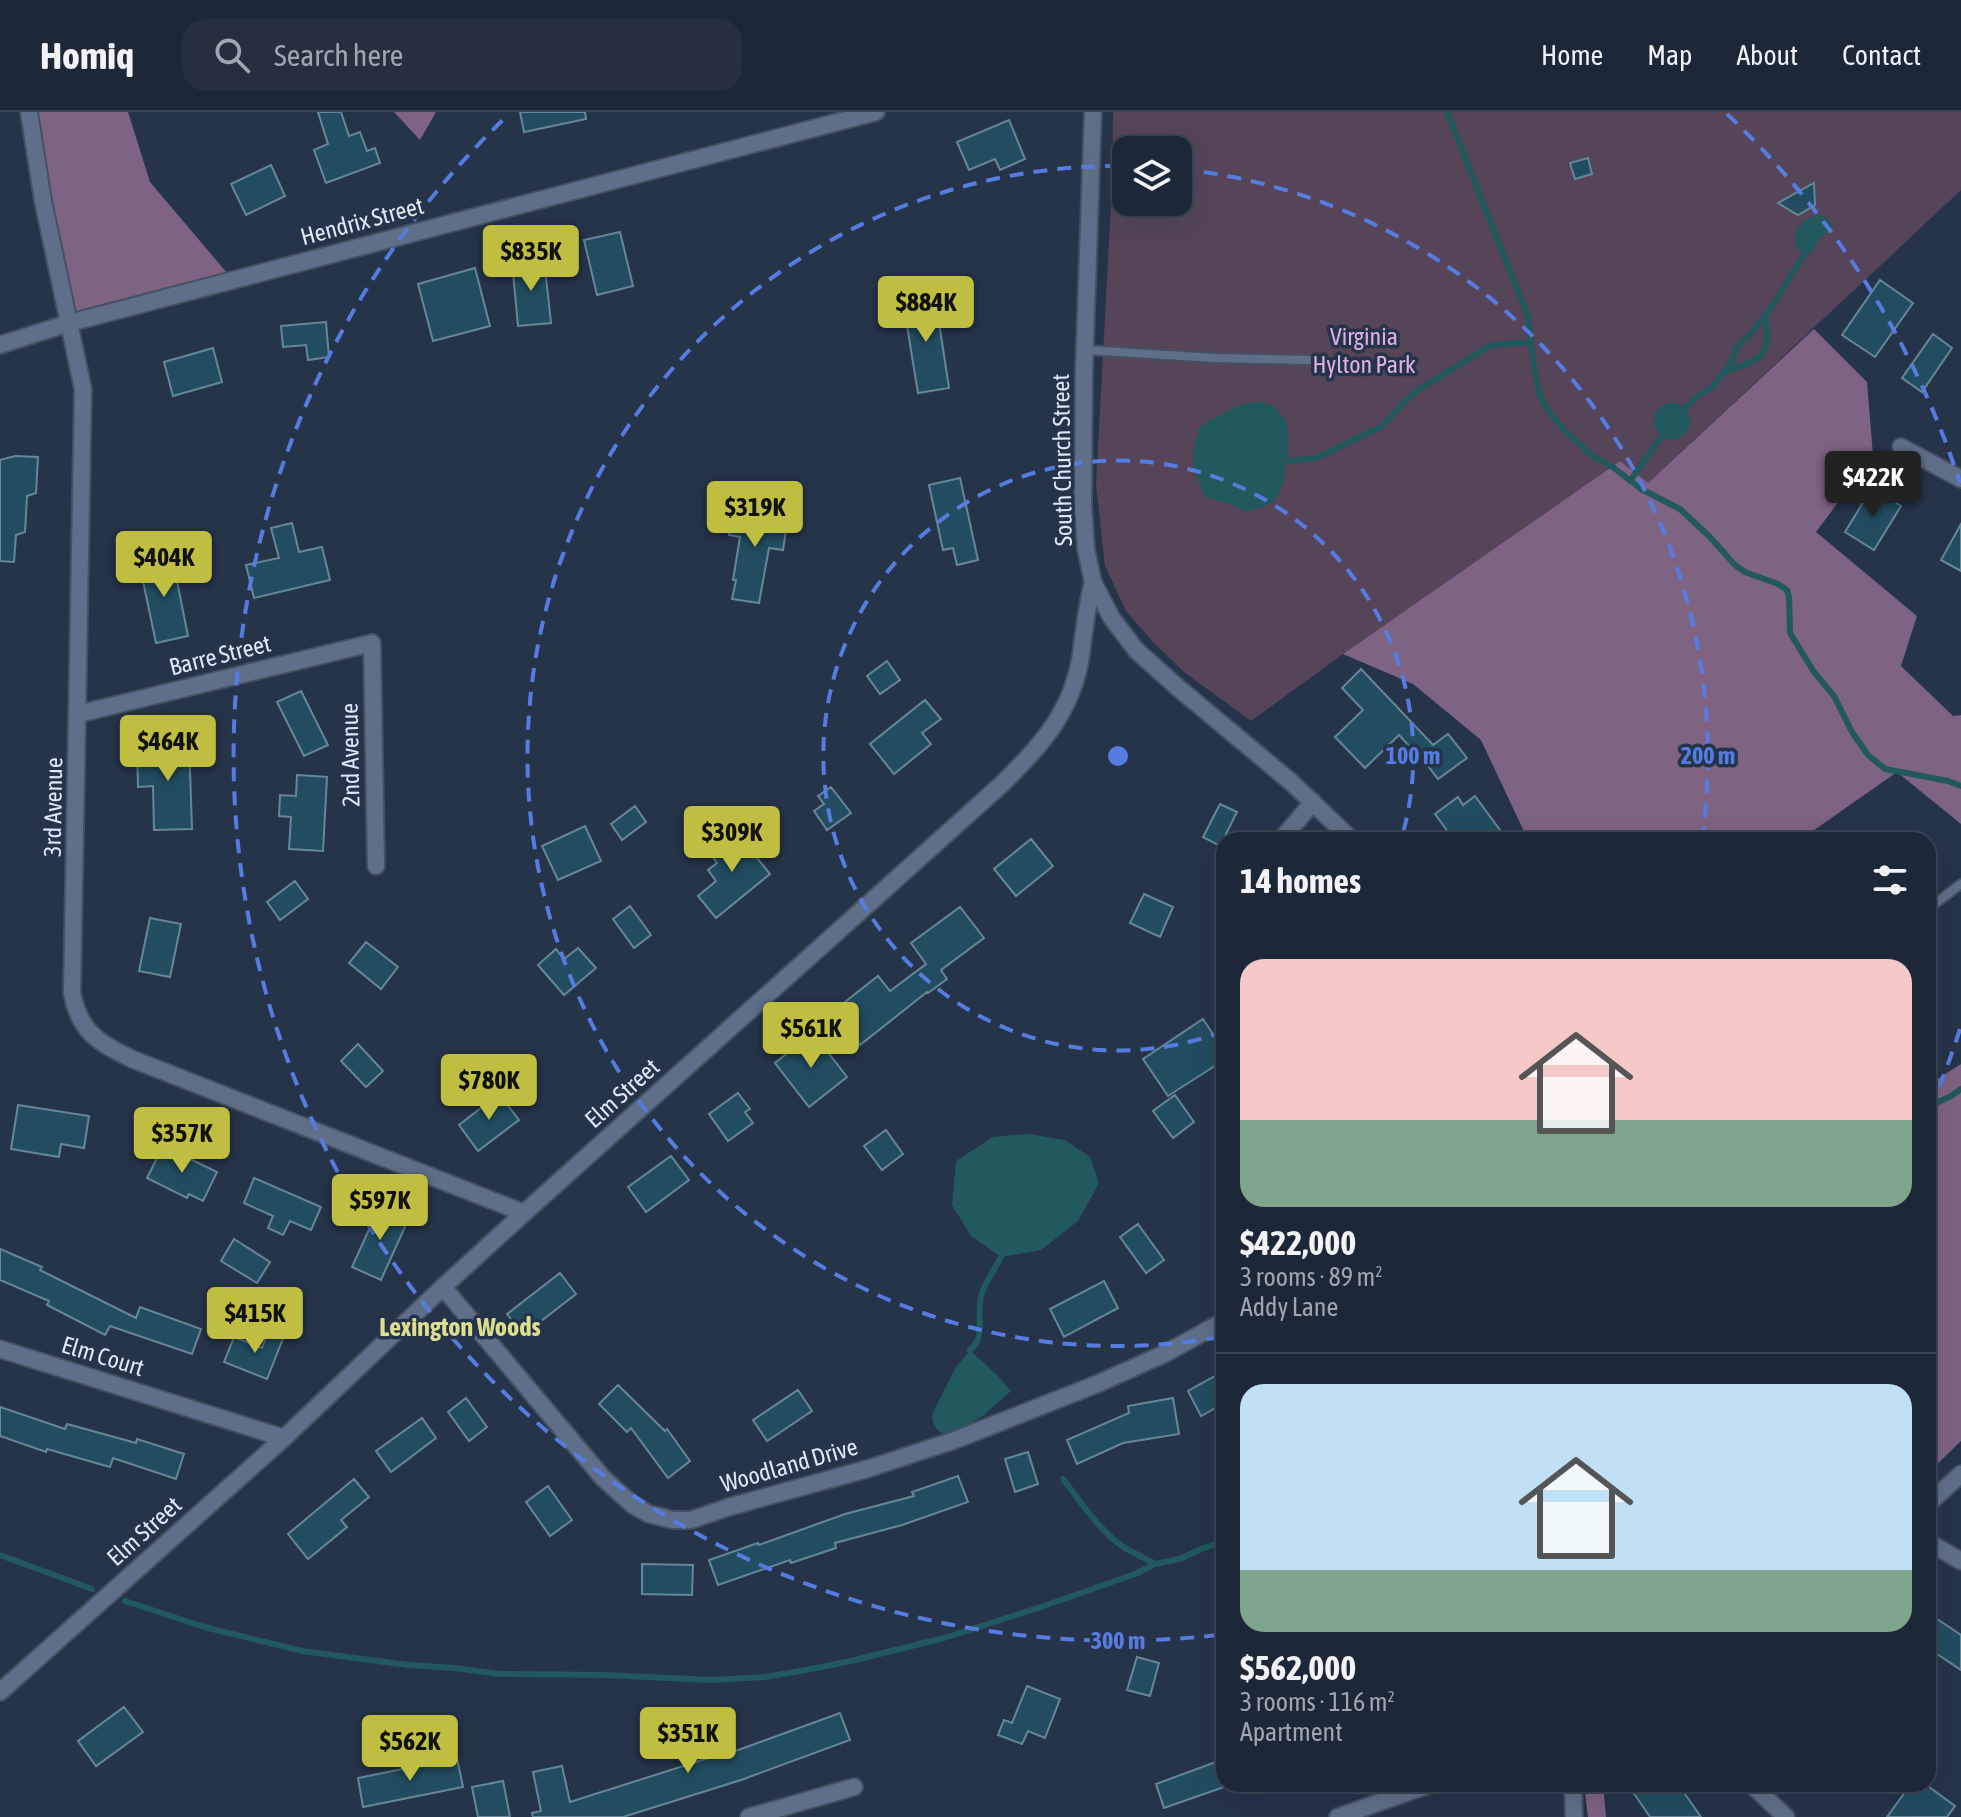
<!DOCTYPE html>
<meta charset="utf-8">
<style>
body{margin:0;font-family:"Asap Condensed",sans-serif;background:#252f40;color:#f1f3f6;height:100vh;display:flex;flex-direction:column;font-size:30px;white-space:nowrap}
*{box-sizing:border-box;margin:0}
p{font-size:26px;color:#a0a5ae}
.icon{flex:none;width:44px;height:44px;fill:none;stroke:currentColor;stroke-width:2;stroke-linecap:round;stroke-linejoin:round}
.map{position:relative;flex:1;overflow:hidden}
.drawer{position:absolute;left:1216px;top:720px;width:720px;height:960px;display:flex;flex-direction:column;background:#1c2738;border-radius:24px;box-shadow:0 8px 32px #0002,0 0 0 2px #3a4453}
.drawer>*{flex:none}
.controls{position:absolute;left:1112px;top:24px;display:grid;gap:16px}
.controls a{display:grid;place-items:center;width:80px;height:80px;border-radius:16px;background:#1c2738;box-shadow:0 8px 32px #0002,0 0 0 2px #3a4453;font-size:40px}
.price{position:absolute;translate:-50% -68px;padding:0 18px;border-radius:8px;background:#c0be41;color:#111;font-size:26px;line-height:52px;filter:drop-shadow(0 2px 4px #0008)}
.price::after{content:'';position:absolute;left:50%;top:48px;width:24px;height:18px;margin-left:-12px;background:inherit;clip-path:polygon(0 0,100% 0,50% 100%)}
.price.selected{background:#222;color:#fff}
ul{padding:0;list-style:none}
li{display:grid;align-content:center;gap:16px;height:424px;padding:0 24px}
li+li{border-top:2px solid #3a4453}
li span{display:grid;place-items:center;height:248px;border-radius:24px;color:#555}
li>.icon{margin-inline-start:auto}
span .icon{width:144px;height:144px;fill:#fffc;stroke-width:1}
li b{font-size:34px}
h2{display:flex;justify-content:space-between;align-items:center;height:96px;padding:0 24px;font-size:34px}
header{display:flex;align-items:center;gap:48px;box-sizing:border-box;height:112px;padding:0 40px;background:#1c2738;border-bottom:2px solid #3a4453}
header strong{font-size:38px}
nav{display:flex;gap:44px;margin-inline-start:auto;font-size:28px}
.search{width:560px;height:72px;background:#252f40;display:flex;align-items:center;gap:20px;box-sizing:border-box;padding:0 28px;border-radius:24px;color:#a0a5ae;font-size:30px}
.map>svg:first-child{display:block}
.green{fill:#564559;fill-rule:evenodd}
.forest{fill:#7e6382}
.water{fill:#21595c}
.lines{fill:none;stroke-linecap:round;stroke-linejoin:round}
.stream{stroke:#21595c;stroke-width:6}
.building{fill:#224d61;stroke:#668797;stroke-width:2}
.lane-casing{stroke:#455063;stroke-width:12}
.street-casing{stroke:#455063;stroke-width:20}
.lane{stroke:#606f89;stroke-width:8}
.street{stroke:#606f89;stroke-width:16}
.ring{fill:none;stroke:#577ce1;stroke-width:4;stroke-dasharray:14 10}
.labels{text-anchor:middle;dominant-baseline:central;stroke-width:7;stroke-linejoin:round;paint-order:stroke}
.street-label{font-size:24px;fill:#dfe8f6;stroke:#26344a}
.park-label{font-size:24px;fill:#dfb1e6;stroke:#26344a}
.neighbourhood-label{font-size:26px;font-weight:bold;fill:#dede90;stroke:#26344a}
.centre{fill:#577ce1;stroke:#26344a;stroke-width:4}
.ring-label{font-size:24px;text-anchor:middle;font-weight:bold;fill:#577ce1;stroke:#26344a;stroke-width:7;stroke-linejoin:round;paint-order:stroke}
</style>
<header>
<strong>Homiq</strong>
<div class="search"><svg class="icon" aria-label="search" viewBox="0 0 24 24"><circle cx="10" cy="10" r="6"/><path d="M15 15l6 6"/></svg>Search here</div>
<nav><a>Home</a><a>Map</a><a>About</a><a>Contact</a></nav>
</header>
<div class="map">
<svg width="1961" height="1705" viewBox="0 0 1961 1705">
<rect width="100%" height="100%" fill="#26344a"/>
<!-- green -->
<path class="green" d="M1113 0H1961V78L1647 372 1620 349 1343 542 1251 609 1184 560 1153 530 1126 499 1105 454 1096 372 1112 75ZM1126 38H1178V90H1126Z"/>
<!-- forest -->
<path class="forest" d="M29 0H128L150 70 233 168 69 211Z
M394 0H436L420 28Z
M1814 217 1867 270 1873 344 1816 420 1917 504 1901 554 1953 604 1961 603V712L1897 660 1800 728H1528L1481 628 1413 572 1343 542 1620 349 1648 371Z
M1961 952V1329L1928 1361V973Z
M1584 1672H1603L1606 1705H1588Z"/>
<!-- water -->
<path class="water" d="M1817 103C1827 103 1831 108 1832 117L1820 126 1811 142 1801 139 1796 136C1791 119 1801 107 1817 103Z
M1258 290C1279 292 1271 296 1285 306 1291 323 1287 367 1278 383 1272 395 1256 396 1244 400 1232 390 1216 391 1203 382 1202 374 1198 370 1196 362 1189 346 1195 330 1200 314L1239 293Z
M1654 309a18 18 0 1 1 36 0a18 18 0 1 1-36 0Z
M1028 1022 1065 1028 1090 1045 1099 1071 1078 1109 1041 1138 1001 1145 971 1124 952 1093 956 1049 993 1025Z
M970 1238 997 1263 1011 1279 984 1303 958 1320 941 1321C934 1314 931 1310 933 1300L956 1255Z"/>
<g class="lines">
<!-- stream -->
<path class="stream" d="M1447 0 1528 204 1533 250 1540 284 1549 300 1564 318 1590 342 1614 356 1641 377 1680 397 1709 424 1735 453 1745 460 1778 472 1787 478 1789 485 1790 521 1814 560 1834 584 1852 620 1868 643 1885 657 1948 669 1961 674
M1724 260C1760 247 1773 246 1765 203
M1686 295 1695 286 1713 274 1732 249 1736 236 1754 218 1772 194 1805 141
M1287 349 1317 346 1382 314 1413 281 1491 233 1531 230
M1630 369 1662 323
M1928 995 1951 984 1961 977
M970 1238C987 1226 975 1199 982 1181 986 1169 995 1157 1001 1145
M1063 1367C1081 1390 1098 1417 1122 1434 1132 1441 1144 1445 1155 1452
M0 1443 92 1477
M125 1489 204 1515 302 1539 408 1553 454 1556 500 1562 606 1563 712 1568 765 1565 801 1559 851 1549 944 1526 1041 1495 1135 1462 1155 1452 1180 1447 1201 1437 1224 1429"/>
</g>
<!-- building -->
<path class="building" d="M318 0H341L349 24 360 20 367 39 375 36 380 51 326 71 314 38 328 32Z
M520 0H585L586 7 524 20Z
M1009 8 1025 47 1000 58 995 47 969 58 957 30Z
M1588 46 1592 62 1575 67 1570 51Z
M271 53 285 84 246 103 231 72Z
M1814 71 1815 93 1798 103 1778 91Z
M620 120 633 174 597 183 584 128Z
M544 147 551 211 518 214 512 150Z
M475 156 490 214 433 229 418 172Z
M1880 168 1913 191 1875 245 1842 223Z
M935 184 949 276 918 281 903 189Z
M326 210 329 245 308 248 306 233 283 235 281 214Z
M1933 222 1952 236 1922 280 1902 266Z
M213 236 222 270 173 284 164 250Z
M15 344 38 345 36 381 27 384 25 420 16 423 14 450 0 449V348Z
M960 366 978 448 957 453 953 436 943 438 929 373Z
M1872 376 1901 394 1874 438 1845 420Z
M733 395 788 404 783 438 769 436 759 491 732 487 736 468H733L740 425 729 423Z
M292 411 299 440 322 435 330 468 254 486 246 453 279 446 271 416Z
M1961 412V459L1941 448Z
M172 444 188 524 156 531 139 450Z
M887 549 900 568 880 582 867 564Z
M1361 557 1433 633 1448 622 1467 646 1438 667 1413 634 1411 636 1399 623 1365 656 1335 625 1363 598 1342 576Z
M301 579 328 633 304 644 277 590Z
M925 588 941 607 922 621 931 632 894 662 870 632Z
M189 630 192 717 154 718 153 674 138 675 137 634Z
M297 663 327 665 323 739 289 737 291 705 279 704 280 683 296 684Z
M831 675 851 701 827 718 814 699 824 692 818 684Z
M1475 684 1500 718 1485 728H1454L1435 702 1458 685 1463 693Z
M1220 692 1237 700 1220 734 1203 725Z
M635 694 646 710 622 728 611 712Z
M585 714 601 749 558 768 542 734Z
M735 719 770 762 716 806 698 784 716 769 708 758 717 751 709 740Z
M1031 727 1053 754 1016 784 994 757Z
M295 769 308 787 280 808 267 790Z
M1144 782 1173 795 1160 825 1130 811Z
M630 794 651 823 634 836 613 807Z
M960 795 984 826 941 858 947 867 928 881 927 880 860 933 845 915 857 906 845 890 878 864 890 879 926 852 911 831Z
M150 806 181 812 170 865 139 859Z
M366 830 398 855 381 877 349 851Z
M578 836 596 856 564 883 538 853 556 837 564 847Z
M1203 907 1224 939V948L1168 984 1143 947Z
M813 921 847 965 809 995 775 951Z
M358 932 383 959 366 975 341 949Z
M738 981 750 997 745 1000 753 1011 728 1029 709 1002Z
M499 982 519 1008 478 1039 459 1013Z
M1175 983 1194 1010 1173 1026 1153 999Z
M18 993 89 1004 84 1036 61 1032 59 1045 11 1037Z
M886 1018 903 1042 882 1058 864 1034Z
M163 1034 217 1060 203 1089 189 1082 187 1086 147 1066Z
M671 1044 689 1068 646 1100 628 1075Z
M254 1066 321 1095 311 1118 290 1109 283 1123 268 1116 273 1104 244 1091Z
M380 1093 409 1106 381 1168 352 1155Z
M1138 1112 1164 1148 1146 1161 1120 1125Z
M234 1127 270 1150 257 1171 221 1149Z
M0 1137 42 1155 40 1158 136 1206 140 1195 201 1217 192 1242 110 1214 105 1223 47 1193 49 1189 0 1168Z
M560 1161 576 1182 523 1223 507 1202Z
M1104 1169 1118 1196 1064 1225 1050 1197Z
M269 1218 284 1224 267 1267 224 1250 234 1225 262 1236Z
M1224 1259V1291L1201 1304 1188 1279Z
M618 1273 665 1319 667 1317 690 1349 668 1366 631 1316 627 1320 599 1292Z
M798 1278 812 1299 767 1329 753 1308Z
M466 1286 487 1315 469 1329 448 1300Z
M1173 1286 1179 1322 1123 1331 1077 1352 1067 1328 1129 1301 1128 1294Z
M0 1295 65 1317 67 1312 136 1331 137 1327 184 1342 176 1367 113 1346 110 1355 47 1337 46 1340 0 1324Z
M422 1306 436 1326 391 1360 376 1339Z
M1028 1340 1038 1372 1015 1380 1005 1347Z
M958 1364 968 1390 902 1413 835 1431 836 1436 791 1451 790 1448 718 1473 709 1448 758 1431 759 1433 845 1402 914 1384 912 1380Z
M354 1367 369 1385 341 1408 347 1415 308 1447 288 1422Z
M548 1374 572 1408 550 1424 526 1390Z
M642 1452 693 1453 692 1483 642 1482Z
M1928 1501 1961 1523V1558L1928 1536Z
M1137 1545 1159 1551 1150 1584 1127 1578Z
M1027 1574 1060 1587 1045 1626 1028 1619 1022 1632 998 1623 1004 1608 1012 1611Z
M124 1595 143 1620 96 1654 78 1629Z
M840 1601 850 1628 741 1668 623 1705H533L532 1701 541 1699 533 1660 562 1654 570 1690 718 1643 719 1645Z
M457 1646 463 1675 363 1695 358 1666Z
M1224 1647V1675L1164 1696 1156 1672Z
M503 1669 510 1705H478L472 1675Z
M1644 1672H1678L1701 1705H1650L1633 1680Z
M1911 1672H1925L1955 1694 1947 1705H1887Z"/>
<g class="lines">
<!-- lane casing -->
<g class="lane-casing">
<path id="lane" d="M1086 238 1215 246 1308 248
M1928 797 1961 772"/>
</g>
<!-- street casing -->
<g class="street-casing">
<path id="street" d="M29 0 43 89 83 277 72 881C80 921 98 930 132 947L524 1101
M1093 0 1084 258 1083 393 1086 437 1093 470 1111 505 1136 538 1176 574 1291 670 1352 728
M0 233 69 211 876 0
M1901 335 1961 367
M78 602 372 531 376 754
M1281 728 1313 690
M443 1175 603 1366 633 1393 649 1402 673 1408H691L729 1395 867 1357 955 1328 1097 1272 1164 1242 1224 1209
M0 1237 284 1326
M1928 1392 1961 1362
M1928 1430 1961 1449
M0 1580 284 1326 443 1175 524 1101 1002 672C1041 633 1072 601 1081 543 1084 518 1087 494 1093 470
M1573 1672 1574 1705
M1751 1672 1786 1705
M749 1705 854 1675
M1338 1705 1431 1672"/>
</g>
<!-- lane -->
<use href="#lane" class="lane"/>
<!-- street -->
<use href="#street" class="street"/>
</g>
<!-- distance rings -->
<g class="ring">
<path d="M1224 919A295 295 0 1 1 1401 728"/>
<path d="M1220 1225A590 590 0 1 1 1123 54M1180 57A590 590 0 0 1 1702 726"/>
<path d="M1960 917A885 885 0 0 1 1930 997M1218 1523A885 885 0 0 1 509 2M1727 2A885 885 0 0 1 1960 371"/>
</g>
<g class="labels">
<!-- street labels -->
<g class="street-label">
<text transform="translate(362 109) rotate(-15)">Hendrix Street</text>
<text transform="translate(1062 348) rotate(-91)">South Church Street</text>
<text transform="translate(220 543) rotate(-14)">Barre Street</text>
<text transform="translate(350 643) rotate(-91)">2nd Avenue</text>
<text transform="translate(53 695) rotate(-89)">3rd Avenue</text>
<text transform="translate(622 981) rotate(-42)">Elm Street</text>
<text transform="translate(103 1244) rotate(17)">Elm Court</text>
<text transform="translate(789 1353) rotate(-16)">Woodland Drive</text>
<text transform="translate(144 1419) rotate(-42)">Elm Street</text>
</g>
<!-- park labels -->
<g class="park-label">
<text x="1364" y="224">Virginia<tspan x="1364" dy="28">Hylton Park</tspan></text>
</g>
<!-- neighbourhood labels -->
<g class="neighbourhood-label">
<text x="460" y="1215">Lexington Woods</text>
</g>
</g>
<circle cx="1118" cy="644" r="12" class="centre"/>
<g class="ring-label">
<text x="1413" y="652">100 m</text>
<text x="1708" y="652">200 m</text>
<text x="1118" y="1537">300 m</text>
</g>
</svg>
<div class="controls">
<a><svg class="icon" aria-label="layers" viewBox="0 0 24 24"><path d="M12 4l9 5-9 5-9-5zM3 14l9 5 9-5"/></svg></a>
</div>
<b class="price" style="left:531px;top:181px">$835K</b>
<b class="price" style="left:926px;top:232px">$884K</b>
<b class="price selected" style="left:1873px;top:407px">$422K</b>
<b class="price" style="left:755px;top:437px">$319K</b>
<b class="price" style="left:164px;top:487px">$404K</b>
<b class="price" style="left:168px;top:671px">$464K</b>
<b class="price" style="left:732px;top:762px">$309K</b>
<b class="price" style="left:811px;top:958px">$561K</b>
<b class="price" style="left:489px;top:1010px">$780K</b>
<b class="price" style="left:182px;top:1063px">$357K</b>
<b class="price" style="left:380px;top:1130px">$597K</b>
<b class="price" style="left:255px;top:1243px">$415K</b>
<b class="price" style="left:688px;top:1663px">$351K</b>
<b class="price" style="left:410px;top:1671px">$562K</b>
<section class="drawer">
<h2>14 homes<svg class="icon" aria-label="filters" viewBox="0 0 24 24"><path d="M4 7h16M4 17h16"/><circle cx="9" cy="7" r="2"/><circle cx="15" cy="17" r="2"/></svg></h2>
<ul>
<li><span style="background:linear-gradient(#f6c9c9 65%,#7fa58c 0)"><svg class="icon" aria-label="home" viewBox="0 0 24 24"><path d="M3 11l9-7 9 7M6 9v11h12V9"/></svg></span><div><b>$422,000</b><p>3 rooms · 89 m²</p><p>Addy Lane</p></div></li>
<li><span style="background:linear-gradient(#bfe0f5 75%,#7fa58c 0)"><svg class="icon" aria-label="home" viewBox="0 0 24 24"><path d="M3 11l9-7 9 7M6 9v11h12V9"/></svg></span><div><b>$562,000</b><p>3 rooms · 116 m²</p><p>Apartment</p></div></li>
</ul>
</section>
</div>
